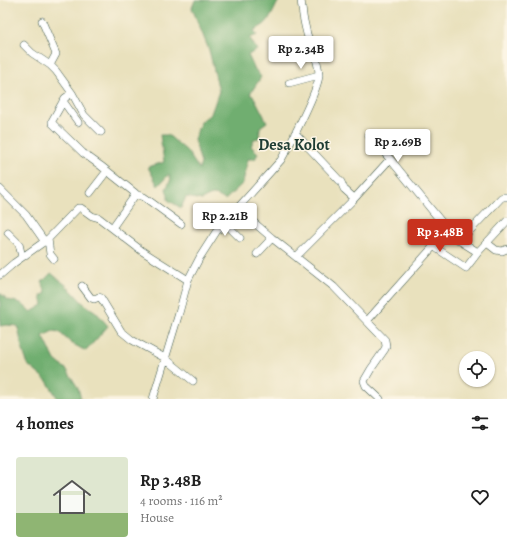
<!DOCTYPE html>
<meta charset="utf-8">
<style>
body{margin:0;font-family:Alegreya,serif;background:#f6f6f6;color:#222;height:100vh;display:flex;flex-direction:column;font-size:15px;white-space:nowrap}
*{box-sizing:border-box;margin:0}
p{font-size:13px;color:#767676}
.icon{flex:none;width:22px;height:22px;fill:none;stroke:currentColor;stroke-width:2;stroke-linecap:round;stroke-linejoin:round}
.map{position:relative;height:399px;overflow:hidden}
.details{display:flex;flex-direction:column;background:#fff;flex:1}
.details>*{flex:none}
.tools{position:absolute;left:459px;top:351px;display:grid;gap:8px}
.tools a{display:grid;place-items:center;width:36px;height:36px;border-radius:50%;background:#fff;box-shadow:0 1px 3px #0004;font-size:20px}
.price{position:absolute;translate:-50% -34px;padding:0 9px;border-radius:4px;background:#fff;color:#222;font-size:13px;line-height:26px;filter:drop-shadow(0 1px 2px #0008)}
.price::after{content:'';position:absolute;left:50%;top:24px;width:12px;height:9px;margin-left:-6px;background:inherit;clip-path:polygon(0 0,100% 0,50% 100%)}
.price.on{background:#c8321e;color:#fff}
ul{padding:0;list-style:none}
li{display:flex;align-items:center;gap:12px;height:100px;padding:0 16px}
li span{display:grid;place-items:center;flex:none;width:112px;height:80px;border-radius:4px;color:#555}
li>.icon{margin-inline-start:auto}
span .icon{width:48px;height:48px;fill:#fffc;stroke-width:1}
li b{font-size:17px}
h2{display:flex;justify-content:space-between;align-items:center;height:48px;padding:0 16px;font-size:17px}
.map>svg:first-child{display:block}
.forest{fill:#6fae6f;stroke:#477652}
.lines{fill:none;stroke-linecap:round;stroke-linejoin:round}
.minor-casing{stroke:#3d5649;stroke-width:8}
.minor{stroke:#fff;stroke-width:7}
.labels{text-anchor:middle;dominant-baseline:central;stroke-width:3;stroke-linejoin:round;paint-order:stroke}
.quarter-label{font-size:16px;font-weight:bold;fill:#1f3d34;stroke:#fcf5e5}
</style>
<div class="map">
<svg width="507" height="399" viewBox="0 0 507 399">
<rect width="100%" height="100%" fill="#fcf5e5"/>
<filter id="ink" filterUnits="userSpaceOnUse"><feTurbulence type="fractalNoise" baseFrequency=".025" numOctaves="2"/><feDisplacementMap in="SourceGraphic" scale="8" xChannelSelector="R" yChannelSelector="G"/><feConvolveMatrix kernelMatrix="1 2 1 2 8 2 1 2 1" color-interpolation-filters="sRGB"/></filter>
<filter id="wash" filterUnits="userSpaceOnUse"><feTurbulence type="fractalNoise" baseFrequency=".012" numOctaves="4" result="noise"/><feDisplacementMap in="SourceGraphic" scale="16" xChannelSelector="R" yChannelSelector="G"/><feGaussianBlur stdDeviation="0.9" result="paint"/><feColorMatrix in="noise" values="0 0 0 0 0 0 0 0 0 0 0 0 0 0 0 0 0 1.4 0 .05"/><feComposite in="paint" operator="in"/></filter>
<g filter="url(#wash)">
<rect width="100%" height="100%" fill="#e9e1bd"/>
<!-- forest -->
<path class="forest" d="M195 0H279C271 15 270 24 254 30L257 35 250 38 257 50 248 55 254 68 261 77 250 94 254 97 267 122 260 127 259 138 254 139 251 146 258 153 255 159H248L243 183 225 200C215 194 213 193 202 200L186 197 181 208 168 200V195L166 189 171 179 169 174 158 186 148 167 164 162 160 135H168L187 151 199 169 201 163 194 139 201 121 211 114 219 91 209 50 192 8Z
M51 273 67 286 83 303 96 312 108 326 86 351 71 343 59 332 53 331 43 336 55 360 67 370 78 388 81 399H58L47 381 28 365 22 348 18 326 7 325 0 326V293L8 300 21 303 31 312 43 305 41 296 46 293 42 282Z"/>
</g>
<g filter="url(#ink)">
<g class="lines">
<!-- minor casing -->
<g class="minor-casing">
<path id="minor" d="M42 21 56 54 50 65
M24 45 32 53 50 65 56 71 72 93 84 115 101 132
M289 83 319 75
M72 93 65 98 52 121V123L83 153 101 166 135 193 133 198 112 228
M63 101 78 122
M295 133 341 182 344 189 354 198
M390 159 448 230
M0 189 26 215 45 242
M90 193 107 171
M135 194 144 197 181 224
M238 209 272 238 334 287 385 340 386 346 385 349 371 369 364 381 366 386 380 399
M225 223 240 238
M8 233 19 244 22 257
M48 239 50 254 54 259
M460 241 501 198 503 197H507
M487 243 496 250 502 251 507 249
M433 246 466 268 479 251
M257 254 272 238
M296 257 353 200 390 159 369 136
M0 275 14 263 48 239 78 208H81L92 216 99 218 142 251 188 280
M82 286 91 298 94 299 99 297 101 298 121 331 132 340 165 358 193 381
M367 321 448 230 460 241 476 251H479L507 221
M153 399 179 313 188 280 200 257 216 232 281 160C289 146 319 89 319 75 319 60 311 47 307 34 304 23 302 11 301 0"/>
</g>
<!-- minor -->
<use href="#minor" class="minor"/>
</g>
</g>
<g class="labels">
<!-- quarter labels -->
<g class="quarter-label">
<text x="294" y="145">Desa Kolot</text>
</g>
</g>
</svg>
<div class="tools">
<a><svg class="icon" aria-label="locate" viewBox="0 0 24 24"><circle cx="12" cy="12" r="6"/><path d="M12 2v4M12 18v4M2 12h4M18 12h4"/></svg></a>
</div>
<b class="price" style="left:301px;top:70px">Rp 2.34B</b>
<b class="price" style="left:398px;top:163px">Rp 2.69B</b>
<b class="price" style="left:225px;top:237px">Rp 2.21B</b>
<b class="price on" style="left:440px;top:253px">Rp 3.48B</b>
</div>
<section class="details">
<h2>4 homes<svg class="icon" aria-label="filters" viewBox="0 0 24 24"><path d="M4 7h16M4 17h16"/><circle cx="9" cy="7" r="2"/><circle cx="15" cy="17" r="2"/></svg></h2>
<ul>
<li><span style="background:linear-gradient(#dfe7d0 70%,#8fb573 0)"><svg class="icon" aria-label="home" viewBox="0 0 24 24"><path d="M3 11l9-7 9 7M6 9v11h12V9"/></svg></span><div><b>Rp 3.48B</b><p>4 rooms · 116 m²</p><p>House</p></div><svg class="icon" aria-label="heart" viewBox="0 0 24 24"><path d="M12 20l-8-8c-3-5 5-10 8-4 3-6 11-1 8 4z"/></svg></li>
</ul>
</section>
